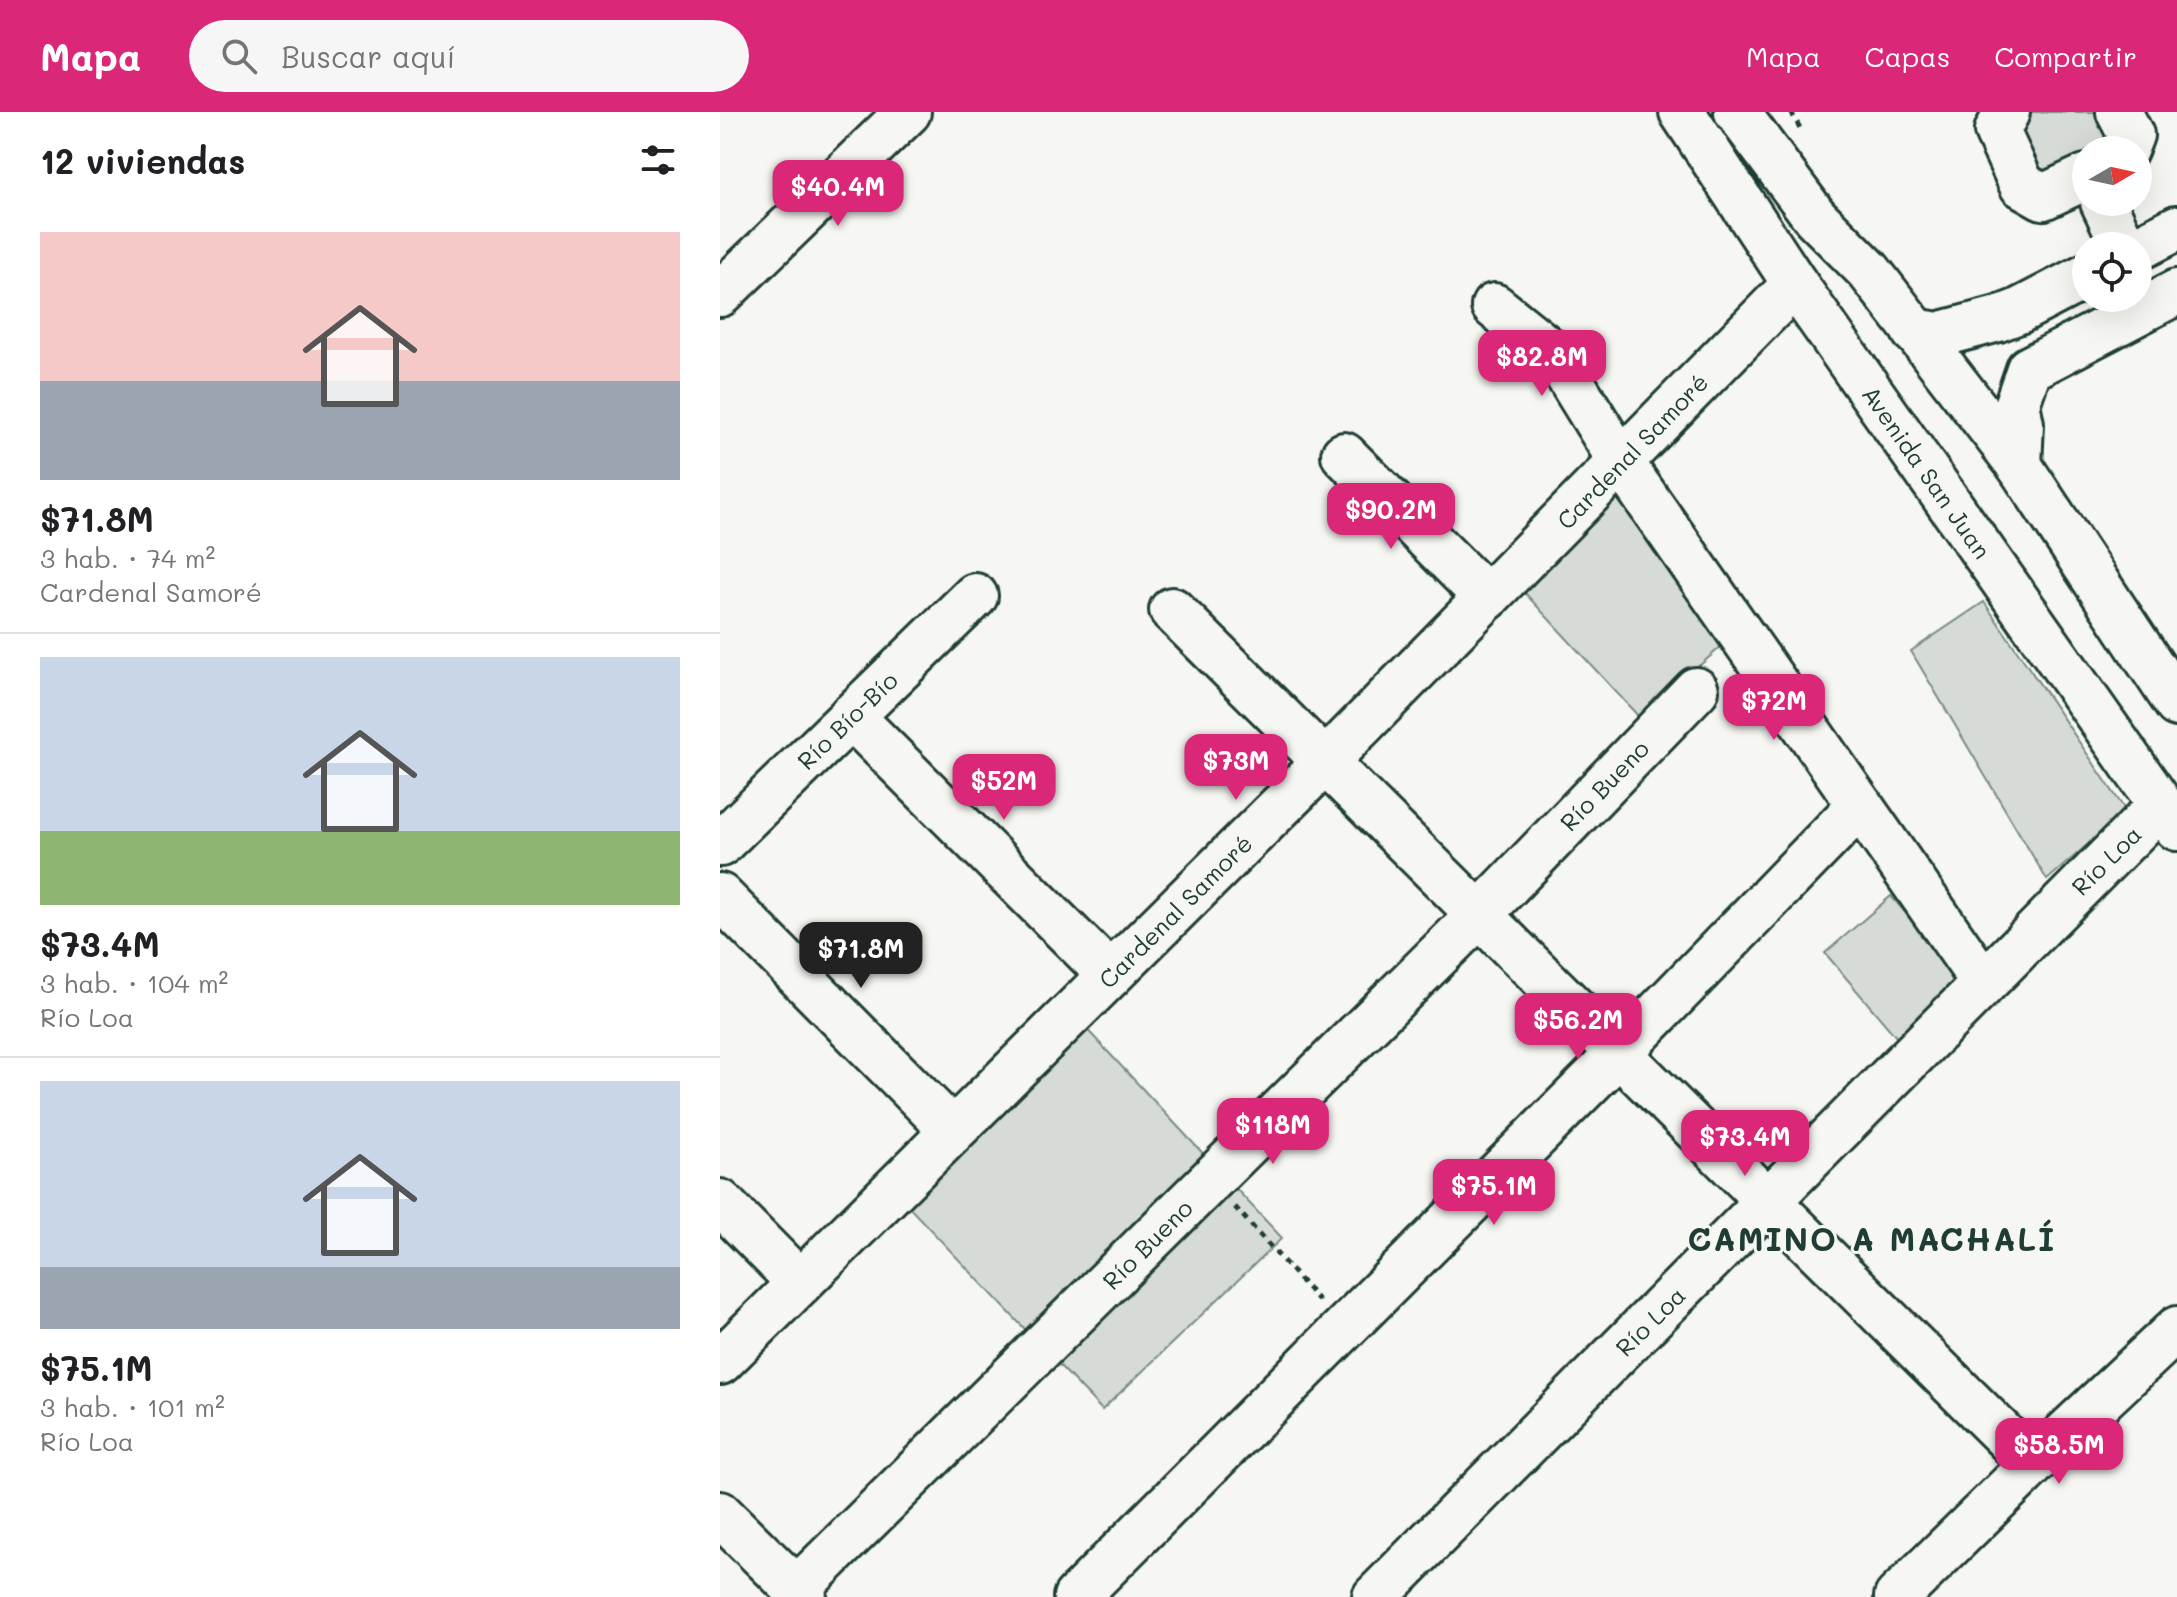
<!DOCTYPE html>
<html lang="es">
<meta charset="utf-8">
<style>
body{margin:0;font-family:Mali,sans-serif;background:#f6f6f6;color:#202124;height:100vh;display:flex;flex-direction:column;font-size:30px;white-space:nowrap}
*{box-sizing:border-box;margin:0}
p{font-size:26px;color:#757577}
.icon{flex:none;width:44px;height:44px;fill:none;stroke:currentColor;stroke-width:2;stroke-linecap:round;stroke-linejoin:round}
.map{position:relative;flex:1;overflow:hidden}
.drawer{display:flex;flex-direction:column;background:#fff;width:720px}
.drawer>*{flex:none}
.needle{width:52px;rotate:81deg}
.tools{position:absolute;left:1352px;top:24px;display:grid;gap:16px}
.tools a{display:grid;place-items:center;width:80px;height:80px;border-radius:50%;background:#fff;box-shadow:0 8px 32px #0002;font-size:40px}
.price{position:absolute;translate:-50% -68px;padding:0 18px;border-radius:16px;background:#db2777;color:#fff;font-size:26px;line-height:52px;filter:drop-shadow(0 2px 4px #0008)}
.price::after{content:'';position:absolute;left:50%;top:48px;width:24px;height:18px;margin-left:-12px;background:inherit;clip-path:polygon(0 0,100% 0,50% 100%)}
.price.on{background:#222;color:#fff}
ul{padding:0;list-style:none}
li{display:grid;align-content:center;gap:16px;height:424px;padding:0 40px}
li+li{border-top:2px solid #e0e0e0}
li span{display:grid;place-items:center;height:248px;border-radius:0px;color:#555}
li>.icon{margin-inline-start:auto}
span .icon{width:144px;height:144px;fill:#fffc;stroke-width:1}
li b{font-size:34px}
h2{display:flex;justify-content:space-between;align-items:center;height:96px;padding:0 40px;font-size:34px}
header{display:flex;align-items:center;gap:48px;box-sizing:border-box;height:112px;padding:0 40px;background:#db2777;color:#fff}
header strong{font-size:38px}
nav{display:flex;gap:44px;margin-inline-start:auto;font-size:28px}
.search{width:560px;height:72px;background:#f6f6f6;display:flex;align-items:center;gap:20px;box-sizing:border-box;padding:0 28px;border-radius:44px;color:#757577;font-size:30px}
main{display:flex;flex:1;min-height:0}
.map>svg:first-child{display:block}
.green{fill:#d6dbd6;stroke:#7a8c85;stroke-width:2}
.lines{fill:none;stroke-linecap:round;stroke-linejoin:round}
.minor-casing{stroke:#1f3d34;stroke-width:50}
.major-casing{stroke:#1f3d34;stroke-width:50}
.path{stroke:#1f3d34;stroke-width:5;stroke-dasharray:6 6;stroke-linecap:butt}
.minor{stroke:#f6f6f2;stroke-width:44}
.major{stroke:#f6f6f2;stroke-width:44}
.labels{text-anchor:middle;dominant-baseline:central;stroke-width:6;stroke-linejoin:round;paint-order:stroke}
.street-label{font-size:24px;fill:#1f3d34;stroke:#f6f6f2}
.district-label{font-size:32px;font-weight:bold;letter-spacing:2px;fill:#1f3d34;stroke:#f6f6f2}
</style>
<header>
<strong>Mapa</strong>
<div class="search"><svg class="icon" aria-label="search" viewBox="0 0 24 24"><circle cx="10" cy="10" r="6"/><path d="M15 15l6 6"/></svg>Buscar aquí</div>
<nav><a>Mapa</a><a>Capas</a><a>Compartir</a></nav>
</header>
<main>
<section class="drawer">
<h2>12 viviendas<svg class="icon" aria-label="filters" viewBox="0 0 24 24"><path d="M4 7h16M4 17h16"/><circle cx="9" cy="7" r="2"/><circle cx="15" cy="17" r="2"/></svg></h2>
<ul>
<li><span style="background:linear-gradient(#f6c9c9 60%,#9aa5b1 0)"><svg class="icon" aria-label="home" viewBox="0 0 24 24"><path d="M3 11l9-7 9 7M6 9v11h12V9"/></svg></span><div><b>$71.8M</b><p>3 hab. · 74 m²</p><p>Cardenal Samoré</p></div></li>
<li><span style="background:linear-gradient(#c9d6e8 70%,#8fb573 0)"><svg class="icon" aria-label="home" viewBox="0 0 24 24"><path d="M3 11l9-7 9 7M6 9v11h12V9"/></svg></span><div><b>$73.4M</b><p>3 hab. · 104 m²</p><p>Río Loa</p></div></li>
<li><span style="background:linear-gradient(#c9d6e8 75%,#9aa5b1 0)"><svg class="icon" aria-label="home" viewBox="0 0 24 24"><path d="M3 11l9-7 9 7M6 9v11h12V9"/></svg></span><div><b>$75.1M</b><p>3 hab. · 101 m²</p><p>Río Loa</p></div></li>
</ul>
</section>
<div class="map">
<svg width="1457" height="1485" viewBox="0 0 1457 1485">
<rect width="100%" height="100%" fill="#f6f6f2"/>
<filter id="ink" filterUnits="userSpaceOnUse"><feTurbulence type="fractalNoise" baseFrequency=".0125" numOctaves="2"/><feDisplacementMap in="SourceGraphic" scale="16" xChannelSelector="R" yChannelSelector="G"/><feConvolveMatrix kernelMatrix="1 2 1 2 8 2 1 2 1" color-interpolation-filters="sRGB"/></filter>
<g filter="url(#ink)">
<!-- green -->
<path class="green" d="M1287 0H1399L1405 38H1366V65L1323 85Z
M893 380 1004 532 920 606 803 479Z
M1264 490 1406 699 1327 768 1191 539Z
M1171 784 1244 869 1177 926 1105 841Z
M361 911 562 1126 382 1298 185 1091Z"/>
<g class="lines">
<!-- minor casing -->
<g class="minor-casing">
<path id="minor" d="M1287 0 1277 19 1302 73 1323 85 1366 65
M1399 0 1411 23 1405 38
M1383 90 1404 134
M1418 136 1457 116
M0 182 188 0
M774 194 835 243 901 350 1263 870
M1194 219 1218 223 1278 207 1299 199 1366 164
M624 343 767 486
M1299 353 1301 312 1297 292 1309 257 1457 180
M452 498 1313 1352
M131 604 390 863
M0 732 255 484
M0 784 233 1019
M0 1090 80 1171
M0 1250 605 650 1075 172
M0 1402 84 1485
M76 1478 759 803 976 578
M356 1485 899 941 1140 693
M655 1485 1441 693
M1177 1485 1313 1352 1457 1217"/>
</g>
<!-- major casing -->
<g class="major-casing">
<path id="major" d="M962 0 1075 172 1457 716
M1017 0 1095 105 1149 159 1299 353 1457 592"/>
</g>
<!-- path -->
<path class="path" d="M1071 0 1080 16
M515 1095 599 1189"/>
<!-- minor -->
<use href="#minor" class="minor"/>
<!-- major -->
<use href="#major" class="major"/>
</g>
</g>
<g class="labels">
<!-- street labels -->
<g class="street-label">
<text transform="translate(912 339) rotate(-46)">Cardenal Samoré</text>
<text transform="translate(1207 360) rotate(55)">Avenida San Juan</text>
<text transform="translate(127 608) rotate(-44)">Río Bío-Bío</text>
<text transform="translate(884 673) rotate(-46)">Río Bueno</text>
<text transform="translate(1386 748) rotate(-45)">Río Loa</text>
<text transform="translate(455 799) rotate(-45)">Cardenal Samoré</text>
<text transform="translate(427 1132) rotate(-45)">Río Bueno</text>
<text transform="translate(930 1209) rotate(-45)">Río Loa</text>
</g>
<!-- district labels -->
<g class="district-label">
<text x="1152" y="1126">CAMINO A MACHALÍ</text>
</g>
</g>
</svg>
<div class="tools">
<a><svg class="needle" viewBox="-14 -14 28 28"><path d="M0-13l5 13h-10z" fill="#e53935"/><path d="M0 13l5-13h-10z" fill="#757577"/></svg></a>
<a><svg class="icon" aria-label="locate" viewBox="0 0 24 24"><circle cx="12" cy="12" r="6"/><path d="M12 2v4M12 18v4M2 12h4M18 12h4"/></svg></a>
</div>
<b class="price" style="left:118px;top:116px">$40.4M</b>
<b class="price" style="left:822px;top:286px">$82.8M</b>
<b class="price" style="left:671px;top:439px">$90.2M</b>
<b class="price" style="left:1054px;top:630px">$72M</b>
<b class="price" style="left:516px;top:690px">$73M</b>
<b class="price" style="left:284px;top:710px">$52M</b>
<b class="price on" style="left:141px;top:878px">$71.8M</b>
<b class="price" style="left:858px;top:949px">$56.2M</b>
<b class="price" style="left:553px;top:1054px">$118M</b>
<b class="price" style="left:1025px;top:1066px">$73.4M</b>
<b class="price" style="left:774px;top:1115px">$75.1M</b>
<b class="price" style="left:1339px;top:1374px">$58.5M</b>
</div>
</main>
